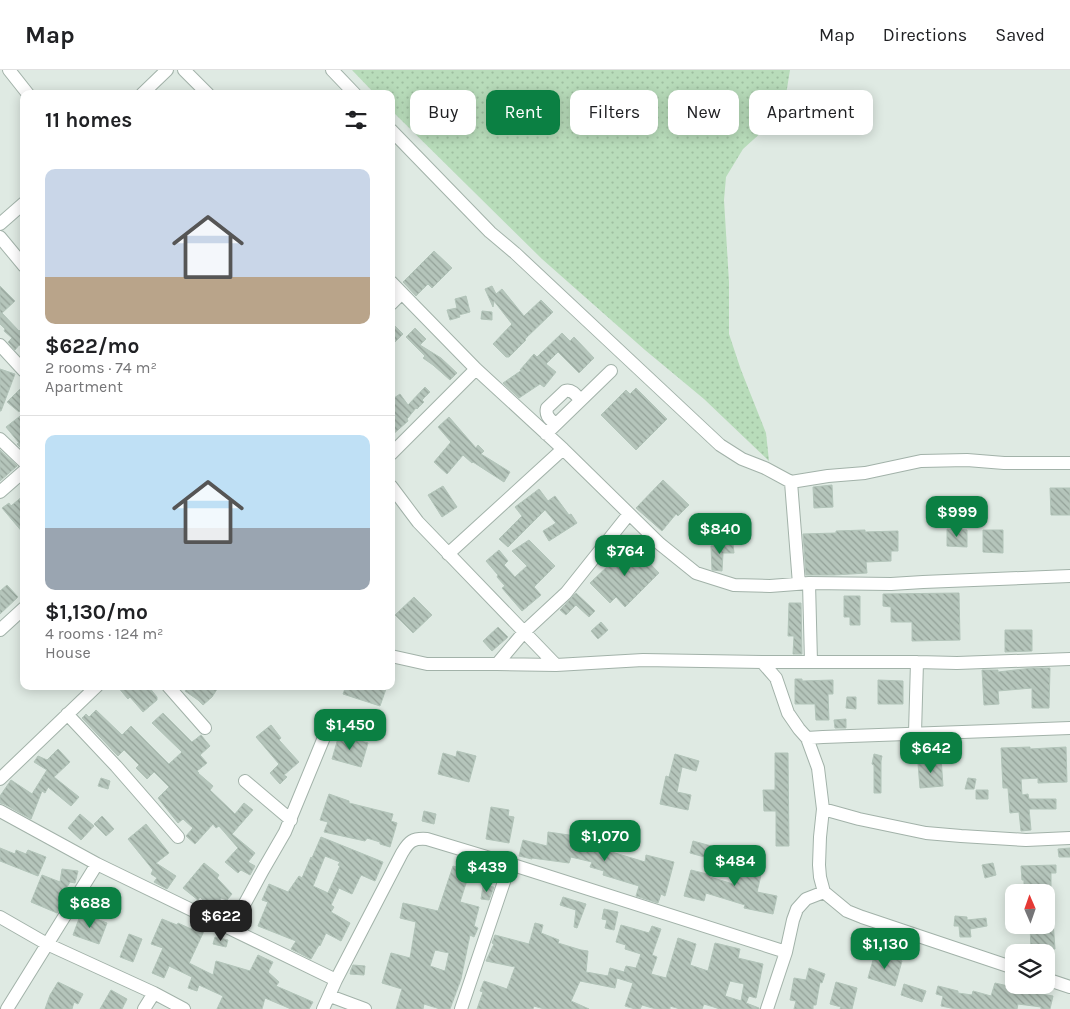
<!DOCTYPE html>
<meta charset="utf-8">
<style>
body{margin:0;font-family:Karla,sans-serif;background:#f6f6f6;color:#202124;height:100vh;display:flex;flex-direction:column;font-size:19px;white-space:nowrap}
*{box-sizing:border-box;margin:0}
p{font-size:16px;color:#757577}
.icon{flex:none;width:28px;height:28px;fill:none;stroke:currentColor;stroke-width:2;stroke-linecap:round;stroke-linejoin:round}
.map{position:relative;flex:1;overflow:hidden}
.side{position:absolute;left:20px;top:20px;width:375px;height:600px;display:flex;flex-direction:column;background:#fff;border-radius:10px;box-shadow:0 2px 12px #0003}
.side>*{flex:none}
.banner{position:absolute;left:410px;top:20px;width:475px;height:45px;display:flex;gap:10px}
.needle{width:32px;rotate:358deg}
.fabs{position:absolute;left:1005px;top:814px;display:grid;gap:10px}
.fabs a{display:grid;place-items:center;width:50px;height:50px;border-radius:10px;background:#fff;box-shadow:0 2px 12px #0003;font-size:25px}
.price{position:absolute;translate:-50% -42px;padding:0 11px;border-radius:10px;background:#0b8043;color:#fff;font-size:16px;line-height:32px;filter:drop-shadow(0 1px 2px #0008)}
.price::after{content:'';position:absolute;left:50%;top:30px;width:15px;height:11px;margin-left:-8px;background:inherit;clip-path:polygon(0 0,100% 0,50% 100%)}
.price.on{background:#222;color:#fff}
ul{padding:0;list-style:none}
li{display:grid;align-content:center;gap:10px;height:265px;padding:0 25px}
li+li{border-top:1px solid #e0e0e0}
li span{display:grid;place-items:center;height:155px;border-radius:10px;color:#555}
li>.icon{margin-inline-start:auto}
span .icon{width:90px;height:90px;fill:#fffc;stroke-width:1}
li b{font-size:21px}
h2{display:flex;justify-content:space-between;align-items:center;height:60px;padding:0 25px;font-size:21px}
.chip{padding:0 18px;border-radius:10px;background:#fff;box-shadow:0 2px 12px #0003;font-size:18px;line-height:45px}
.chip.on{background:#0b8043;color:#fff}
header{display:flex;align-items:center;gap:30px;box-sizing:border-box;height:70px;padding:0 25px;background:#fff;border-bottom:1px solid #e0e0e0}
header strong{font-size:24px}
nav{display:flex;gap:28px;margin-inline-start:auto;font-size:18px}
.map>svg:first-child{display:block}
.grass{fill:url(#grass-dots)}
.building{fill:url(#building-back-hatch);stroke:#b2c4b9;fill-rule:evenodd}
.lines{fill:none;stroke-linecap:round;stroke-linejoin:round}
.minor-casing{stroke:#a2b2a9;stroke-width:14}
.minor{stroke:#fff;stroke-width:12}
</style>
<header>
<strong>Map</strong>
<nav><a>Map</a><a>Directions</a><a>Saved</a></nav>
</header>
<div class="map">
<svg width="1070" height="939" viewBox="0 0 1070 939">
<defs>
<pattern id="grass-dots" width="8" height="8" patternUnits="userSpaceOnUse" patternTransform="scale(1.25)"><rect width="8" height="8" fill="#b8dcba"/><path d="M2 2h.1M6 6h.1" fill="none" stroke="#9ebea0" stroke-width="1.8" stroke-linecap="round"/></pattern>
<pattern id="building-back-hatch" width="6" height="6" patternUnits="userSpaceOnUse" patternTransform="scale(1.25)"><rect width="6" height="6" fill="#b5c5bb"/><path d="M-1 5l2 2M0 0l6 6M5-1l2 2" fill="none" stroke="#93a198"/></pattern>
</defs>
<rect width="100%" height="100%" fill="#dfeae3"/>
<!-- grass -->
<path class="grass" d="M352 0H790L783 43 743 79 726 107 724 130 729 212V264L741 300 766 363 769 391 704 329 645 280 542 189 391 40V24H375Z"/>
<!-- building -->
<path class="building" d="M434 181 452 198 432 218 428 214 416 226 403 212Z
M0 216 15 231 2 243 19 261 24 257V279L19 275 15 280 8 272 12 268 4 261 5 259 0 254Z
M492 216 496 224 502 219 524 246 541 230 553 242 525 269 526 270 509 287H506L493 274 512 254 494 231 493 237 485 219Z
M466 226 470 242 459 245 460 247 450 250 447 240 457 238 455 229Z
M482 241 492 242V250L481 249Z
M391 252 403 264 391 276Z
M415 258 426 269 420 275 441 288 457 303 450 310 433 295 423 288 425 286 406 267Z
M562 263 570 271 574 267 594 288 579 303 558 282 546 294 556 302 544 317 540 314 519 328 503 313 522 300H520L534 284 537 287Z
M0 299 15 304 1 341H0Z
M24 315V337L19 342 7 332Z
M425 317 430 322 422 330 424 332 417 339 416 338 407 349 408 351 391 366V330L400 324 408 335Z
M636 318 667 349 636 380 601 345 626 320 630 324Z
M24 343V381L17 374 19 373 6 357Z
M449 347 476 378 478 375 484 381 481 384 510 402 504 412 473 392 472 393 463 385 447 404 434 392 451 372 438 357Z
M0 380 17 396 0 411Z
M663 410 689 435 678 446 676 444 662 461 636 438Z
M832 415 833 437 814 438 813 417Z
M443 416 457 437 442 447 428 425Z
M1050 418H1070V445H1051Z
M539 419 548 431 555 426 569 445 571 444 577 453 549 471 543 461 556 453 545 440 508 477 499 469 522 446 515 437Z
M24 425V464L2 438 9 433 11 436Z
M947 459 967 460V477L947 476Z
M865 460V462L898 461V481H891V491L866 492 867 503 834 505H806L803 464 836 463V461Z
M983 460H1003V483L983 482Z
M529 470 555 496 534 517 541 525 522 541 502 518 505 516 497 507 498 505 486 491 499 480 508 491 504 495 515 507 527 496 512 481Z
M631 474 659 503 625 537 616 527 610 533 590 513Z
M733 474 734 483H723L722 501 712 500 711 476Z
M7 515 18 527 0 544V521Z
M576 523 595 541 589 547 576 535 566 545 560 540Z
M959 523 960 570 912 571V552H891V537L883 536V524Z
M844 526H860V555H850V547H844Z
M414 527 432 545 413 563 395 545Z
M789 533H801L802 584H793L794 566H788Z
M601 552 608 560 598 569 591 561Z
M498 557 508 567 492 581 483 571Z
M1005 560H1032V581L1005 582Z
M1032 598H1050L1049 638H1032V618L998 621 999 634 984 635 982 600H998V602Z
M795 609H802V611L833 610V624H828L829 650H816L815 634H795Z
M878 610 903 611V634H878Z
M117 616H148L157 627V630L143 642 130 627 128 629Z
M189 616H219L212 627 203 635 198 630 185 621Z
M346 616H387L380 636 343 624Z
M847 627H856V639L846 638Z
M96 640 122 665 131 656 169 694 182 682 152 653 163 643 192 672 201 665 210 676 200 685 207 693 197 701 199 703H198L213 716 210 720 235 744 244 733 253 740 232 764 255 783 248 792 255 796 250 805 241 800 238 803 225 792 238 778 219 756 216 758 213 754 195 774 186 766 193 758 183 749 178 753 158 728 169 717 154 702 147 709 136 698 139 695 124 680 118 686 82 648 86 644 89 647Z
M846 649V658H835L834 650Z
M271 655 281 668 279 670 299 692 284 705 287 707 280 714 270 703 279 694 256 667Z
M339 665 368 673 361 697 332 689Z
M1030 677V679L1066 677 1067 712 1038 713V708L1021 709 1022 725 1028 724 1029 729H1056V739H1029L1031 760 1021 761 1019 742 1010 743 1008 718H1003L1001 678Z
M58 679 70 692 54 707 79 727 71 736 48 717 45 723 42 721 31 749 4 734 0 733V726L11 710 32 724 47 700 34 692 38 686 47 690Z
M457 681 476 686 469 712 438 704 443 683 456 687Z
M775 683H788L789 776H776V741H764L763 720H775Z
M675 684 699 691 696 701 682 697 677 722 691 725 688 740 660 734 666 706 669 707Z
M874 684 882 686 881 691V723H874V695L872 694Z
M941 687 943 716 920 718 918 694 930 693V688Z
M101 708 110 711 108 719 98 716Z
M968 708 976 709 974 719H965Z
M976 720H988V729H976Z
M329 724 349 731V733L393 744 391 751 397 753 390 777 380 774V772L367 768 365 771 324 762 328 752 320 750Z
M491 737 509 740 508 746 514 747 509 773 486 769Z
M424 741 436 744 434 754 422 751Z
M80 744 94 756 81 770 68 758Z
M102 746 114 759 106 766 94 754Z
M146 754 169 783 156 793 176 806 167 819 154 812 157 808 151 804 153 800 128 769Z
M548 762 569 765 582 768 583 764 608 770 605 780 645 792 646 785 674 792 665 826 661 824 658 833 636 826 639 816 603 805 604 801 590 797 592 792 571 787 569 793 532 788V789L519 786 523 770 547 776Z
M321 767 383 792 375 811 361 805 352 824 339 818 331 835 334 837 331 842 350 853 341 871 326 863 320 876 319 875 311 889 291 879 296 871 258 856 268 832 262 830 269 814 288 822 299 806 302 808 311 787 312 788ZM325 786 340 792 338 795 340 796 328 823 313 816Z
M693 771 726 780 723 792 690 783Z
M0 778 15 784 16 780 26 784 28 780 46 787 38 806 0 791Z
M1070 778V787H1059L1058 779Z
M746 785 755 789 756 786 765 788 757 822 777 826 773 844 744 838 745 835 706 823 704 831 684 826 691 800 711 805 710 807 733 814Z
M204 793 219 805 217 808 232 824 227 830 221 828 214 842 200 827 198 830 183 818Z
M993 793 996 805 985 808 982 795Z
M1056 795V803H1051V822H1024V810H1022L1021 796Z
M453 796 470 801 460 832 479 837 474 856 478 858 474 867 470 865 461 909 450 939H440L424 934 423 939H396L402 919 382 913 391 883 410 888 416 852 400 848 403 833 438 841ZM435 880 449 883 445 901 430 896Z
M62 799 78 801 75 813 70 812 57 834 61 836 57 843 31 832 42 805 60 812Z
M483 816 494 817 489 830 481 829Z
M563 827 586 834 577 858 574 857 576 840 560 835Z
M604 839 618 842 614 860 605 858 607 850 602 849Z
M81 843 107 853 99 874 73 865Z
M955 846 967 847V850L986 848 987 856 970 859 971 867H960L959 856H954Z
M162 849 177 855 178 853 191 859 193 855 204 861 189 893 213 905 216 891 250 901 258 885 273 892 268 902 279 912 276 916 313 932 309 939H291L265 928 262 939H217L223 926 199 915 197 921 188 918 192 907 169 896 164 908 152 903 163 878 151 874Z
M1046 851H1053L1055 879 1031 880 1030 855H1046Z
M535 853 543 855 541 863 559 870 558 873 581 880 588 881 586 902 608 906 610 898 624 902 626 896 636 898 641 884 625 879 626 875 616 872 621 855 649 863 652 856 661 859 652 885 657 887 651 904 666 908 678 868 696 874 690 895 708 901 715 873 740 879 738 888 763 894 756 928 749 926 746 933 759 938V939H720L704 934 702 939H680L670 936V939H656L642 935 640 939H635L625 936 633 913 617 908 615 918 580 911 571 931 589 939H544L534 936 533 939H477L483 922 480 921 484 911 507 919 515 897 486 891 494 874 492 873 495 865 529 874ZM730 911 744 914 741 931 725 926Z
M129 864 142 869 133 892 120 887Z
M215 867 228 870 226 877 213 874Z
M875 883 902 891 895 916 868 908Z
M353 895 365 896 364 905 350 904 351 900Z
M809 898 825 904 822 913 820 912 816 935H813V939H794L796 931 790 930 794 908 806 910Z
M58 912 83 924 78 934 74 932 72 939H45L50 925Z
M836 912 857 918 852 939H840L841 937 830 934Z
M995 913 1008 916 1035 920V923L1053 926 1050 939H1041V937L1018 934 1017 939H956L941 936 943 926 936 924 938 916 958 921V923L972 925 973 921 991 926Z
M904 914 926 921 922 932 901 925Z
M111 920 127 929 122 939H100Z"/>
<g class="lines">
<!-- minor casing -->
<g class="minor-casing">
<path id="minor" d="M9 0 28 24
M184 0 208 24
M332 0 355 24
M142 24 167 0
M391 60 490 162 515 183 720 375 742 389 765 398 791 412 828 406 865 403 921 391 967 390 1004 393H1070
M0 154 24 133
M0 167 24 196
M391 212 476 299 563 379 660 474 696 503 734 515 770 516 809 513 891 514 923 512 1070 506
M391 234 402 223
M0 275 24 301
M555 354C550 349 545 346 547 338L565 321C572 319 576 325 580 330
M546 364 611 301
M0 369 24 392
M391 384 476 299
M791 412 799 514
M391 416 418 452 556 595
M0 422 24 401
M448 484 563 379
M809 513 811 592
M0 560 24 538
M391 586 427 594H497L556 595 643 590 762 592H917L957 593 1070 589
M762 592 776 608 788 643 799 659 807 668 818 698 823 739 820 767 819 795 820 807 824 822 847 841 862 847 1014 898
M497 594 524 562 566 523 629 444
M168 616 205 658
M67 644 116 696 178 767
M915 663 917 592
M807 668 823 667 1070 658
M0 709 97 616
M245 711 291 750
M823 739 859 749 926 763 961 766 1026 770 1070 768
M0 741 97 794 336 910
M0 847 47 874 154 923 184 939
M231 859 263 800 285 762 332 648
M1046 909 1070 917
M330 926 365 939
M7 939 97 794
M144 939 154 923
M323 939 336 910 402 783C409 771 413 768 427 769L510 794 786 882
M461 939 510 794
M767 939 786 882 793 850 797 839 806 829 824 822"/>
</g>
<!-- minor -->
<use href="#minor" class="minor"/>
</g>
</svg>
<div class="fabs">
<a><svg class="needle" viewBox="-14 -14 28 28"><path d="M0-13l5 13h-10z" fill="#e53935"/><path d="M0 13l5-13h-10z" fill="#757577"/></svg></a>
<a><svg class="icon" aria-label="layers" viewBox="0 0 24 24"><path d="M12 4l9 5-9 5-9-5zM3 14l9 5 9-5"/></svg></a>
</div>
<b class="price" style="left:957px;top:468px">$999</b>
<b class="price" style="left:720px;top:485px">$840</b>
<b class="price" style="left:625px;top:507px">$764</b>
<b class="price" style="left:350px;top:681px">$1,450</b>
<b class="price" style="left:931px;top:704px">$642</b>
<b class="price" style="left:605px;top:792px">$1,070</b>
<b class="price" style="left:735px;top:817px">$484</b>
<b class="price" style="left:487px;top:823px">$439</b>
<b class="price" style="left:90px;top:859px">$688</b>
<b class="price on" style="left:221px;top:872px">$622</b>
<b class="price" style="left:885px;top:900px">$1,130</b>
<div class="banner">
<a class="chip">Buy</a>
<a class="chip on">Rent</a>
<a class="chip">Filters</a>
<a class="chip">New</a>
<a class="chip">Apartment</a>
</div>
<section class="side">
<h2>11 homes<svg class="icon" aria-label="filters" viewBox="0 0 24 24"><path d="M4 7h16M4 17h16"/><circle cx="9" cy="7" r="2"/><circle cx="15" cy="17" r="2"/></svg></h2>
<ul>
<li><span style="background:linear-gradient(#c9d6e8 70%,#b9a48a 0)"><svg class="icon" aria-label="home" viewBox="0 0 24 24"><path d="M3 11l9-7 9 7M6 9v11h12V9"/></svg></span><div><b>$622/mo</b><p>2 rooms · 74 m²</p><p>Apartment</p></div></li>
<li><span style="background:linear-gradient(#bfe0f5 60%,#9aa5b1 0)"><svg class="icon" aria-label="home" viewBox="0 0 24 24"><path d="M3 11l9-7 9 7M6 9v11h12V9"/></svg></span><div><b>$1,130/mo</b><p>4 rooms · 124 m²</p><p>House</p></div></li>
</ul>
</section>
</div>
